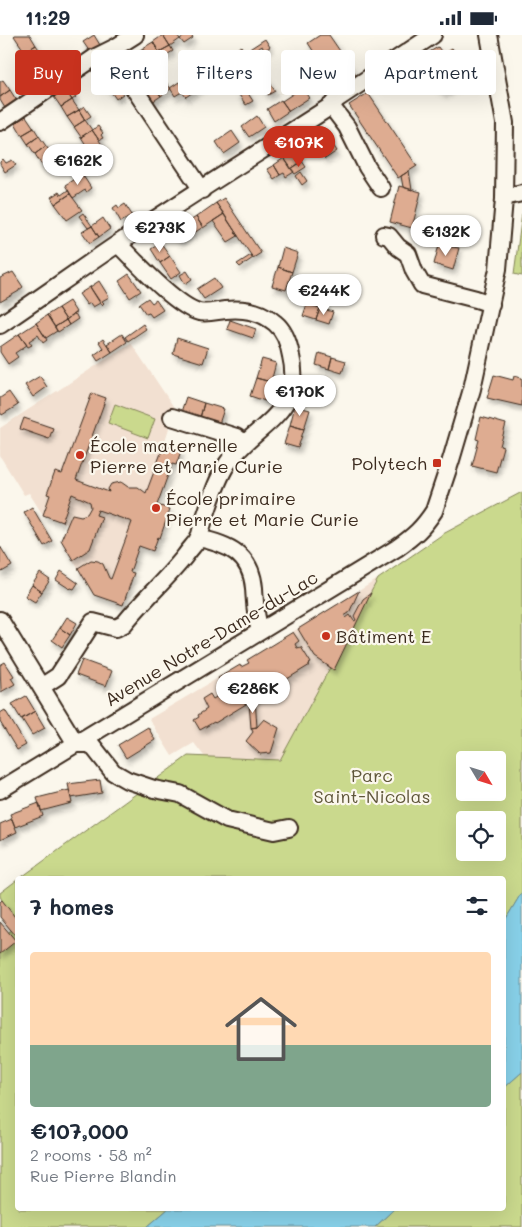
<!DOCTYPE html>
<meta charset="utf-8">
<style>
body{margin:0;font-family:Mali,sans-serif;background:#f6f6f7;color:#1f2937;height:100vh;display:flex;flex-direction:column;font-size:19px;white-space:nowrap}
*{box-sizing:border-box;margin:0}
p{font-size:16px;color:#747a83}
.icon{flex:none;width:28px;height:28px;fill:none;stroke:currentColor;stroke-width:2;stroke-linecap:round;stroke-linejoin:round}
.map{position:relative;flex:1;overflow:hidden}
.sheet{position:absolute;left:15px;top:841px;width:491px;height:335px;display:flex;flex-direction:column;background:#fff;border-radius:5px;box-shadow:0 5px 20px #0002}
.sheet>*{flex:none}
.guide{position:absolute;left:15px;top:15px;width:492px;height:45px;display:flex;gap:10px}
.needle{width:32px;rotate:128deg}
.fabs{position:absolute;left:456px;top:716px;display:grid;gap:10px}
.fabs a{display:grid;place-items:center;width:50px;height:50px;border-radius:5px;background:#fff;box-shadow:0 5px 20px #0002;font-size:25px}
.price{position:absolute;translate:-50% -42px;padding:0 11px;border-radius:18px;background:#fff;color:#222;font-size:16px;line-height:32px;filter:drop-shadow(0 1px 2px #0008)}
.price::after{content:'';position:absolute;left:50%;top:30px;width:15px;height:11px;margin-left:-8px;background:inherit;clip-path:polygon(0 0,100% 0,50% 100%)}
.price.selected{background:#c8321e;color:#fff}
ul{padding:0;list-style:none}
li{display:grid;align-content:center;gap:10px;height:265px;padding:0 15px}
li+li{border-top:1px solid #e0e1e3}
li span{display:grid;place-items:center;height:155px;border-radius:5px;color:#555}
li>.icon{margin-inline-start:auto}
span .icon{width:90px;height:90px;fill:#fffc;stroke-width:1}
li b{font-size:21px}
h2{display:flex;justify-content:space-between;align-items:center;height:60px;padding:0 15px;font-size:21px}
.chip{padding:0 18px;border-radius:5px;background:#fff;box-shadow:0 5px 20px #0002;font-size:18px;line-height:45px}
.chip.selected{background:#c8321e;color:#fff}
.status{display:flex;justify-content:space-between;align-items:center;height:35px;padding:0 25px;background:#fff;direction:ltr}
.status svg{height:14px;fill:currentColor}
.map>svg:first-child{display:block}
.built{fill:#f2e0d1}
.green{fill:#cad98d;stroke:#828256;fill-rule:evenodd}
.water{fill:#88d1e9;stroke:#698e98}
.building{fill:#deac91;stroke:#3b2a1e;filter:url(#shadow)}
.lines{fill:none;stroke-linecap:round;stroke-linejoin:round}
.minor-casing{stroke:#3b2a1e;stroke-width:20}
.minor{stroke:#fbf7ec;stroke-width:16}
.poi-dot{fill:#c8321e;stroke:#fbf7ec;stroke-width:2}
.labels{text-anchor:middle;dominant-baseline:central;stroke-width:4.5;stroke-linejoin:round;paint-order:stroke}
.poi-label{font-size:18px;fill:#3b2a1e;stroke:#fbf7ec;text-anchor:start}
.street-label{font-size:18px;fill:#3b2a1e;stroke:#fbf7ec}
.park-label{font-size:18px;fill:#5f563a;stroke:#fbf7ec}
</style>
<div class="status"><b>11:29</b><svg viewBox="0 0 49 12"><path d="M0 12V9h3v3zM5 12V6h3v6zM10 12V3h3v9zM15 12V0h3v12zM26 1h20v11H26zM47 4h2v5h-2z"/></svg></div>
<div class="map">
<svg width="522" height="1192" viewBox="0 0 522 1192">
<defs>
<filter id="shadow"><feDropShadow dx="2.5" dy="4.5" stdDeviation="2.5" flood-color="#0004"/></filter>
</defs>
<rect width="100%" height="100%" fill="#fbf7ec"/>
<filter id="ink" filterUnits="userSpaceOnUse"><feTurbulence type="fractalNoise" baseFrequency=".02" numOctaves="2"/><feDisplacementMap in="SourceGraphic" scale="10" xChannelSelector="R" yChannelSelector="G"/><feConvolveMatrix kernelMatrix="1 2 1 2 8 2 1 2 1" color-interpolation-filters="sRGB"/></filter>
<g filter="url(#ink)">
<!-- built -->
<path class="built" d="M131 308 175 374 164 409 181 416 176 430 172 429 157 469 170 474 160 503 158 502 153 516 139 511 130 536 134 538 123 570 94 560 61 505 67 489 43 480 29 458 24 460 0 421V393Z
M378 544 277 750 204 721 194 708 172 721 149 684 240 630 241 631 249 628 247 625Z"/>
<!-- green -->
<path class="green" d="M522 179V241L514 239Z
M115 369 155 384 148 403 108 388Z
M522 457V857L504 887V844H19L188 721 280 725 378 544 443 499ZM465 725H498V758H465ZM465 785H498V818H465Z
M17 845 18 1174H168L147 1192H0V903L15 893 0 861V858Z
M522 1037V1192H375L394 1174H504V1053Z"/>
<!-- water -->
<path class="water" d="M522 857V1037L504 1053V887Z
M168 1174H394L375 1192H147Z"/>
<!-- building -->
<path class="building" d="M15 0H30L36 10 25 17 14 1Z
M94 0 100 10 90 17 83 7Z
M163 0 170 11 159 17 153 7Z
M163 0H177L180 4 170 11Z
M186 0H191L193 3 184 9 180 4Z
M320 0H329L357 41 338 54 308 8Z
M265 4 270 12 264 15 262 11 255 16 257 18 252 21 248 15Z
M153 7 159 17 150 24 143 13Z
M36 10 43 20 32 27 25 17Z
M170 11 173 16 163 22 159 17Z
M241 11 244 16 235 22 231 18Z
M438 12 443 19 452 13 456 18 458 16 469 34 467 35 471 41 444 58 440 52 438 54 427 36 429 35 426 30 431 27 426 19Z
M143 13 150 24 140 30 133 20Z
M248 14 275 56 268 60 240 19Z
M159 17 163 22 153 29 150 24Z
M43 20 50 30 39 37 32 27Z
M133 20 141 31 137 34 140 38 135 41 125 25Z
M227 27 231 33 219 42 215 35Z
M50 30 56 40 45 47 39 37Z
M110 39 117 49 109 54 103 44Z
M189 39 195 49 185 55 183 52 188 49 184 42Z
M3 45 10 55 0 62V47Z
M200 45 203 50 186 62 182 57Z
M166 47 171 54 161 61 156 54Z
M179 47 185 55 175 61 170 53Z
M299 48 309 63 289 76 282 66 294 58 291 54Z
M117 49 123 59 116 64 109 54Z
M70 51 76 62 72 65 65 54Z
M244 52 253 66 246 70 237 57Z
M65 54 72 65 61 72 54 62Z
M156 54 161 61 152 67 147 59Z
M10 55 17 66 5 73 0 65V62Z
M368 58 417 131 398 143 349 70Z
M72 65 79 75 67 82 61 72Z
M281 65 289 76 274 86 267 74Z
M84 71 91 81 85 85 79 75Z
M79 75 85 85 74 92 67 82Z
M26 81 34 93 22 100 15 88Z
M257 81 264 92 249 102 242 92Z
M85 85 92 95 81 102 74 92Z
M98 91 103 98 101 100 103 103 99 105 92 95Z
M34 93 39 101 28 109 22 100Z
M92 95 103 111 91 118 81 102Z
M232 96 240 108 224 119 216 107Z
M325 98 337 116 325 124 313 106Z
M39 101 46 111 35 119 28 109Z
M46 111 53 121 41 129 35 119Z
M296 115 303 126 291 134 284 123Z
M284 123 294 137 286 142 284 138 280 140 274 130Z
M3 124 6 128 12 125 16 130 5 137 0 129V127Z
M302 126 306 132 295 139 291 134Z
M274 130 280 140 274 144 267 134Z
M409 136 412 155 403 152 401 141Z
M301 137 307 146 302 150 296 141Z
M82 139 91 153 86 157 85 155 73 163 65 150Z
M399 151 421 157 412 193 390 187Z
M68 155 70 159 55 169 51 162 59 157 61 160Z
M70 159 82 175 67 185 55 169Z
M224 163 261 218 253 223 216 168Z
M216 168 224 179 203 193 196 182Z
M125 169 132 180 121 187 113 173 117 170 119 173Z
M83 178 92 191 88 193 79 181Z
M224 179 238 201 228 207 213 186Z
M196 182 203 192 191 200 184 190Z
M103 183 110 194 99 202 92 191Z
M184 190 191 200 180 207 173 197Z
M92 191 99 202 90 208 82 197Z
M161 208 170 221 160 228 151 214Z
M439 210 459 213 453 235 434 229Z
M283 213 298 218 292 237 278 232Z
M251 220 253 223 240 232 237 229Z
M170 221 181 237 171 244 160 228Z
M278 232 292 237 286 255 272 251Z
M187 236 192 244 185 249 180 240Z
M13 237 23 252 19 255V256L0 267V243Z
M129 239 141 256 130 263 119 246Z
M214 243 221 253 204 264 197 254Z
M99 246 109 262 102 266 104 268 102 270 90 252Z
M90 252 100 268 93 272 90 268 87 270 79 259Z
M148 263 152 268 156 265 163 275 152 282 149 278 146 279 139 269Z
M69 266 76 277 66 285 58 273Z
M307 269 320 273 316 285 303 281Z
M58 273 66 285 55 292 47 280Z
M320 273 333 277 329 289 316 285Z
M75 278 78 284 69 290 66 285Z
M47 280 57 296 46 303 36 288Z
M66 285 69 290 58 297 55 292Z
M230 285 256 294 253 303 227 294Z
M36 288 47 305 43 308 38 300 29 306 32 310 28 312 19 299Z
M143 289 146 294 128 306 125 302Z
M19 299 27 310 15 318 18 322 8 329 0 317V312Z
M122 299 127 307 112 317 107 309Z
M177 303 208 313 203 328 173 319Z
M103 304 112 317 98 326 94 320 101 315 103 313 99 307Z
M319 318 332 322 329 334 316 330Z
M332 322 346 326 342 338 329 334Z
M262 324 276 328 271 347 256 343Z
M494 340 513 345 514 341 522 343V371L487 363Z
M40 341 47 352 33 362 25 350Z
M256 343 271 347 265 366 250 361Z
M9 357 18 370 2 380 0 377V363Z
M92 358 106 363 76 445 109 457 108 454 111 449 121 447 128 452H138L146 458 164 410 181 416 176 430 172 429 157 470 170 474 160 503 158 502 153 516 139 511 130 537 134 538 123 570 94 560 78 533 91 525 98 526 103 529 109 543 111 544 132 487 98 475 96 480 102 482 90 514 73 525 61 505 72 479 81 481 87 479 91 472 90 467 72 459 62 487 43 480 50 460 47 459 55 437 62 439Z
M186 362 204 368 200 383 181 377Z
M204 368 224 374 219 389 200 383Z
M295 371 310 375 304 394 290 390Z
M481 382 506 389 500 411 503 412 496 437 472 431 479 405 476 404Z
M24 383 53 393 49 404 20 394Z
M290 390 304 394 298 413 284 409Z
M32 472 52 506 44 511 24 477Z
M0 511 12 531 0 538Z
M61 536 78 548 74 554 71 553 70 554 56 545Z
M40 538 50 545 42 557 32 550Z
M32 550 42 557 35 567 25 561Z
M359 556 349 578 344 581 346 583 350 580 354 586 356 585 354 581 363 564 371 558 334 635 315 622 298 594Z
M67 582 77 588 70 600 60 593Z
M60 593 70 600 62 612 52 605Z
M293 597 299 606 295 609 297 613 301 612 311 628 309 629 310 630 215 688 214 687 200 695 194 685 199 682 198 680 207 674 202 664 210 659 213 664 231 653 229 649 224 652 218 643 240 630 241 632 249 628 247 625Z
M82 625 112 636 106 651 76 640Z
M5 627 14 641 11 643 15 649 1 657 0 630Z
M26 661 35 676 21 684 12 669Z
M255 664 257 692 251 693 249 668Z
M5 675 26 710 17 715 0 687V678Z
M35 676 45 693 32 700 22 684Z
M264 684 279 693 271 718 260 719 246 706 253 697 251 693 257 692Z
M148 692 155 705 126 723 118 710Z
M100 745 102 758 71 763 68 749Z
M69 755 72 768 41 776 37 763Z
M39 768 43 781 15 792 10 779Z
M12 784 17 797 0 805V789Z
M2 865 18 886 16 901 0 882V867Z
M0 887 16 906 0 919Z"/>
<g class="lines">
<!-- minor casing -->
<g class="minor-casing">
<path id="minor" d="M109 16 202 155
M331 71 347 92 367 132 381 153
M0 87 94 23 116 12 135 0
M504 162 522 158
M384 200 389 201 398 212 408 219 414 236 422 250 476 264 491 269
M0 290C40 263 79 235 119 208 189 161 260 117 331 71L337 64 433 0
M172 382 236 402 244 408
M198 503C228 509 251 519 254 553 255 568 255 581 260 595
M0 585 76 709
M41 652 58 641 93 587 116 593 124 589C143 565 166 545 185 521 189 515 195 509 199 503 201 497 202 490 204 485 211 465 216 446 227 429 252 391 305 379 291 321 289 309 285 296 275 288 261 276 243 273 225 275 216 276 208 279 199 277 177 272 135 226 118 209
M76 709H91L113 737 127 745 154 754 180 759 227 785 274 796 289 793
M0 755 397 513C414 501 423 493 434 476L451 425 472 354 498 234 504 164 505 88 489 0"/>
</g>
<!-- minor -->
<use href="#minor" class="minor"/>
</g>
</g>
<!-- markers -->
<g class="poi-dot">
<circle cx="80" cy="420" r="5"/>
<rect x="432" y="423" width="10" height="10" rx="2.5"/>
<circle cx="156" cy="473" r="5"/>
<circle cx="326" cy="601" r="5"/>
</g>
<g class="labels">
<!-- poi labels -->
<g class="poi-label">
<text x="90" y="410">École maternelle<tspan x="90" dy="21">Pierre et Marie Curie</tspan></text>
<text x="427" y="428" text-anchor="end">Polytech</text>
<text x="166" y="463">École primaire<tspan x="166" dy="21">Pierre et Marie Curie</tspan></text>
<text x="336" y="601">Bâtiment E</text>
</g>
<!-- street labels -->
<g class="street-label">
<text transform="translate(211 603) rotate(-31)">Avenue Notre-Dame-du-Lac</text>
</g>
<!-- park labels -->
<g class="park-label">
<text x="372" y="740">Parc<tspan x="372" dy="21">Saint-Nicolas</tspan></text>
</g>
</g>
</svg>
<div class="fabs">
<a><svg class="needle" viewBox="-14 -14 28 28"><path d="M0-13l5 13h-10z" fill="#e53935"/><path d="M0 13l5-13h-10z" fill="#747a83"/></svg></a>
<a><svg class="icon" aria-label="locate" viewBox="0 0 24 24"><circle cx="12" cy="12" r="6"/><path d="M12 2v4M12 18v4M2 12h4M18 12h4"/></svg></a>
</div>
<b class="price selected" style="left:299px;top:133px">€107K</b>
<b class="price" style="left:78px;top:151px">€162K</b>
<b class="price" style="left:160px;top:218px">€273K</b>
<b class="price" style="left:446px;top:222px">€132K</b>
<b class="price" style="left:324px;top:281px">€244K</b>
<b class="price" style="left:300px;top:382px">€170K</b>
<b class="price" style="left:253px;top:679px">€286K</b>
<div class="guide">
<a class="chip selected">Buy</a>
<a class="chip">Rent</a>
<a class="chip">Filters</a>
<a class="chip">New</a>
<a class="chip">Apartment</a>
</div>
<section class="sheet">
<h2>7 homes<svg class="icon" aria-label="filters" viewBox="0 0 24 24"><path d="M4 7h16M4 17h16"/><circle cx="9" cy="7" r="2"/><circle cx="15" cy="17" r="2"/></svg></h2>
<ul>
<li><span style="background:linear-gradient(#ffd9b3 60%,#7fa58c 0)"><svg class="icon" aria-label="home" viewBox="0 0 24 24"><path d="M3 11l9-7 9 7M6 9v11h12V9"/></svg></span><div><b>€107,000</b><p>2 rooms · 58 m²</p><p>Rue Pierre Blandin</p></div></li>
</ul>
</section>
</div>
